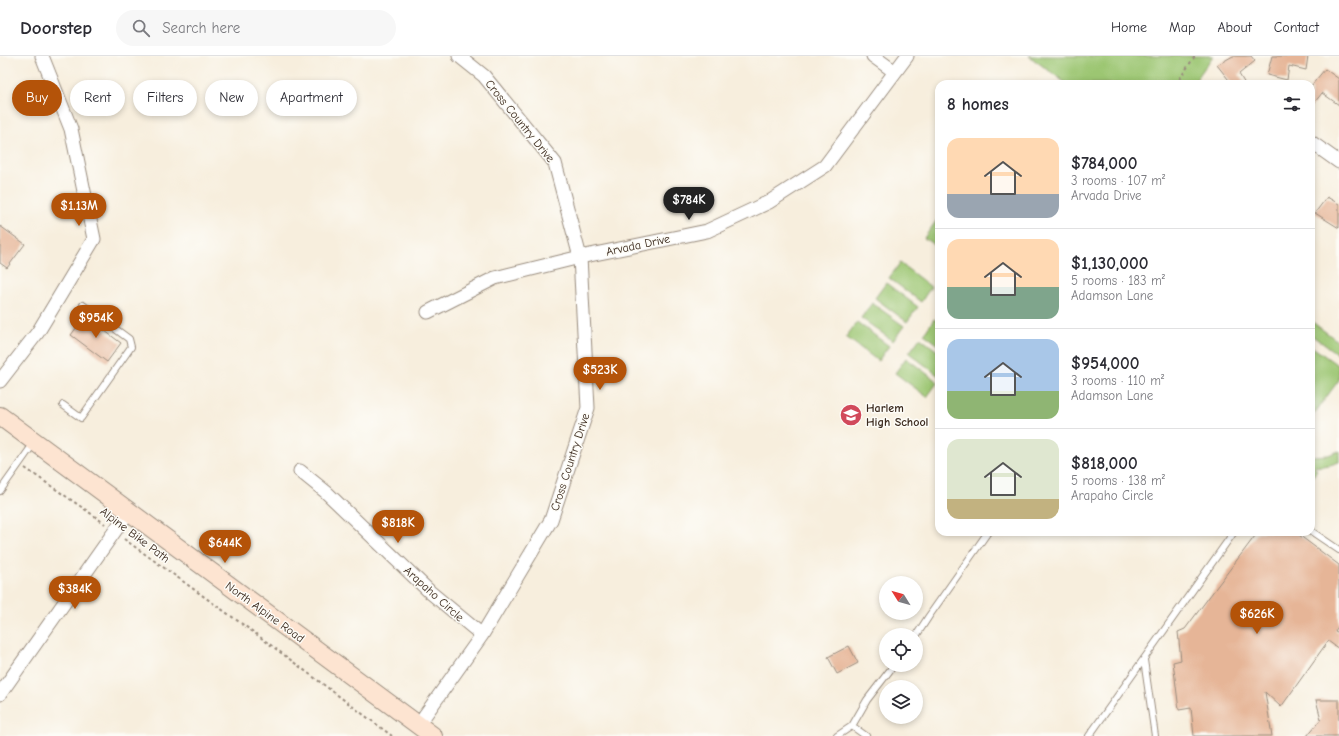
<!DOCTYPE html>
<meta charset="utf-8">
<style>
body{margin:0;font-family:"Comic Neue",sans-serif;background:#f7f7f7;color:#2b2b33;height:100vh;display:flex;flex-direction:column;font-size:15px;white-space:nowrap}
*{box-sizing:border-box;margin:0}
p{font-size:13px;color:#7c7c81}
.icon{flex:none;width:22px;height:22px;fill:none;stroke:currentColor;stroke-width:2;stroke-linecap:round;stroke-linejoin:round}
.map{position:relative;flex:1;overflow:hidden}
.details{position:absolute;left:935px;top:24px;width:380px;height:456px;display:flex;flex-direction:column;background:#fff;border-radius:12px;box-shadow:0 2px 6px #0003}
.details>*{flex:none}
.banner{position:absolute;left:12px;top:24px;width:380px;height:36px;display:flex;gap:8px}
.needle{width:26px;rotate:307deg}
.buttons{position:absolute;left:879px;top:520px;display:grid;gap:8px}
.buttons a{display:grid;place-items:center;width:44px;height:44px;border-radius:50%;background:#fff;box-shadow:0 2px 6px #0003;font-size:20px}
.price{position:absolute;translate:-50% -34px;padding:0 9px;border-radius:14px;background:#b45309;color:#fff;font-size:13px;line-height:26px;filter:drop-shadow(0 1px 2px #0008)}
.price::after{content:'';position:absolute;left:50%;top:24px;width:12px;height:9px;margin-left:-6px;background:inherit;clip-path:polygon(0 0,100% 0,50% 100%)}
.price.selected{background:#222;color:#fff}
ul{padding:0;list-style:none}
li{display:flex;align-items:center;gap:12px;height:100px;padding:0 12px}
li+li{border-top:1px solid #e1e1e2}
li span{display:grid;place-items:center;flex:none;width:112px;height:80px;border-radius:12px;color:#555}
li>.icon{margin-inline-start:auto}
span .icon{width:48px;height:48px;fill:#fffc;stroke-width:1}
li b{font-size:17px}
h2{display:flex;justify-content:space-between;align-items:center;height:48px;padding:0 12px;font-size:17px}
.chip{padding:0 14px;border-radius:18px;background:#fff;box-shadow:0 2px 6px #0003;font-size:14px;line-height:36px}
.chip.selected{background:#b45309;color:#fff}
header{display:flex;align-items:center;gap:24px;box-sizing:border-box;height:56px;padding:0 20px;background:#fff;border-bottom:1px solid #e1e1e2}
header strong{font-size:19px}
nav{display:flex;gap:22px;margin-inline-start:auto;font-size:14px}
.search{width:280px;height:36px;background:#f7f7f7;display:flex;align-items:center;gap:10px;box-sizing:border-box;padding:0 14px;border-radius:22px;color:#7c7c81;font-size:15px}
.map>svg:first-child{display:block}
.green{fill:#9cc672;stroke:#6c7848}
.building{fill:#e6b597}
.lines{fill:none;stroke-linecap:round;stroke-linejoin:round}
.service-casing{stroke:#998c7e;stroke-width:8}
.minor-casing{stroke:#998c7e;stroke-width:15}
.secondary-casing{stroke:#998c7e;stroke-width:20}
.path{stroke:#998c7e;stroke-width:2;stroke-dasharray:3 3;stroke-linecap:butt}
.service{stroke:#fff;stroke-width:6}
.minor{stroke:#fff;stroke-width:13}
.secondary{stroke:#fde4d1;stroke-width:18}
.labels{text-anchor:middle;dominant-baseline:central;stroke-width:3;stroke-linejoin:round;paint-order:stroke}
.street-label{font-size:12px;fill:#3b2a1e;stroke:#fdfcf7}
.poi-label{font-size:12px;font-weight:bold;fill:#3b2a1e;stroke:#fdfcf7;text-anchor:start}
</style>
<header>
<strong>Doorstep</strong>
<div class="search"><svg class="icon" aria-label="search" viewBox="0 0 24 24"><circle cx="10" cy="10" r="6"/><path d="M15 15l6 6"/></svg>Search here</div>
<nav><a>Home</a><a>Map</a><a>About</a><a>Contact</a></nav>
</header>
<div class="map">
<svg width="1339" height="680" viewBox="0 0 1339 680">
<rect width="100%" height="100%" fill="#fdfcf7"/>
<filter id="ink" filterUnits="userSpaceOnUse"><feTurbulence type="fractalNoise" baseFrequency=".025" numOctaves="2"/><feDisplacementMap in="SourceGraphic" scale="8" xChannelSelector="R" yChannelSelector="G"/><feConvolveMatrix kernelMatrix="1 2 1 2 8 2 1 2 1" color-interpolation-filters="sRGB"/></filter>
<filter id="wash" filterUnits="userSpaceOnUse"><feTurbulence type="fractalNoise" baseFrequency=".012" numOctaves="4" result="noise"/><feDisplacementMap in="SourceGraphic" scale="16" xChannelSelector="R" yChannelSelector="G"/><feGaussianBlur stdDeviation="0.9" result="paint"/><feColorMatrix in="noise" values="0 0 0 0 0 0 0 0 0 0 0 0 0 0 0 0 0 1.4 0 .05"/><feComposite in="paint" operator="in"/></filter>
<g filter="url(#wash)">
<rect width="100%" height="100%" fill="#f7eedd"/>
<!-- green -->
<path class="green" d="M1029 0H1213L1193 28H1067Z
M939 161V192L924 182Z
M900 207 931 231 921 246 889 222Z
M886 227 918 251 907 266 875 242Z
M872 247 904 270 893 285 861 262Z
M934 263 939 266V289L924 278Z
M1311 265 1339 286V299L1311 279Z
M857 266 889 290 878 305 846 281Z
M920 282 939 296V320L909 297Z
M1311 290 1339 310V324L1311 362Z
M906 302 938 326 927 341 895 317Z
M1339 395V406L1330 409 1313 411 1317 414 1311 423V400L1328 399Z"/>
<g id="blocks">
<!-- building -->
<path class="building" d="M1233 0H1251L1255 5 1239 18 1245 28H1232L1217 9Z
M1272 0H1308L1306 14 1289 10 1287 24 1267 19Z
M1325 13 1339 23V49L1322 37 1311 51V30Z
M1327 141 1339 148V172L1315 157Z
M0 170 25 188 7 212 0 207Z
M85 260 121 287 107 306 71 279Z
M1258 476H1295L1339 509V569L1335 575 1339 577V593L1328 585 1281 651 1265 636 1272 680H1194L1191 652 1179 654 1173 606 1181 604 1178 576 1185 573Z
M849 590 858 607 837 618 828 601Z
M1316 644H1339V680H1307L1321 663Z"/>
</g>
</g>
<g filter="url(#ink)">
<use href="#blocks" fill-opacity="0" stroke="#998c7e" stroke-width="1"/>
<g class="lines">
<!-- service casing -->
<g class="service-casing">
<path id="service" d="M63 349 81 362 131 291 129 283 83 249
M0 435 34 387
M1311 475 1339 494
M916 580 929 560 988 476
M1144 604 1155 680
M852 670 867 644 894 609
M837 680 852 670 866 680
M1089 680 1234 476"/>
</g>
<!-- minor casing -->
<g class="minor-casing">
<path id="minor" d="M873 0 895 16
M1311 86 1339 106
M428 256 495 222 580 201 707 175 769 146 825 110 907 0
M0 325 38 276 94 183 71 73 42 0
M300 415 326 436 430 536 482 579
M0 638 129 455
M418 669 482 579 551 464 588 352 580 201 555 107 484 20 459 0"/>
</g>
<!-- secondary casing -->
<g class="secondary-casing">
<path id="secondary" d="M0 360 433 680"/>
</g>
<!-- path -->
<path class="path" d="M1176 28 1195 0
M25 412 93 459 105 468
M124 483 256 578 392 680"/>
<!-- service -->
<use href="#service" class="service"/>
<!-- minor -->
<use href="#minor" class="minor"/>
<!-- secondary -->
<use href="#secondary" class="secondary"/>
</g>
</g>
<!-- icons -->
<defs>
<g id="school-disc" transform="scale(1.15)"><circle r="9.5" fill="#d1495b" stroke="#fdfcf7"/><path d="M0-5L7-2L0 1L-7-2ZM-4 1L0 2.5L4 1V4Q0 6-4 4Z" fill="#fff"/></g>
</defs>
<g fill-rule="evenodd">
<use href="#school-disc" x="851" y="359"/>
</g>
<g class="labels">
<!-- street labels -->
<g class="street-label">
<text transform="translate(520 65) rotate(51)">Cross Country Drive</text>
<text transform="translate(638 189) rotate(-12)">Arvada Drive</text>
<text transform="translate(570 406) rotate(-72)">Cross Country Drive</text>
<text transform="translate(135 479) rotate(37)">Alpine Bike Path</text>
<text transform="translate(434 538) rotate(42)">Arapaho Circle</text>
<text transform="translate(265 556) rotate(36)">North Alpine Road</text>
</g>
<!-- poi labels -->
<g class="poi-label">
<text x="866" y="352">Harlem<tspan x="866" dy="14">High School</tspan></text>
</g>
</g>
</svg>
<div class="buttons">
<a><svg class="needle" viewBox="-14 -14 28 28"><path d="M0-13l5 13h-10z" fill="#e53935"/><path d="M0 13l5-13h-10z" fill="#7c7c81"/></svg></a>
<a><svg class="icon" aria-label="locate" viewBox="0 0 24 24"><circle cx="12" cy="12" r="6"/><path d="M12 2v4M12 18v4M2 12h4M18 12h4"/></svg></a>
<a><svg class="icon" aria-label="layers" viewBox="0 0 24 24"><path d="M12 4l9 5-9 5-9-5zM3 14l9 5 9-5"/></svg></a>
</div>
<b class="price selected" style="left:689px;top:165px">$784K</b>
<b class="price" style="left:79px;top:171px">$1.13M</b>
<b class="price" style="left:96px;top:283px">$954K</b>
<b class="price" style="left:600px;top:335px">$523K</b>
<b class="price" style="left:398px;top:488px">$818K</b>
<b class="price" style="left:225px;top:508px">$644K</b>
<b class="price" style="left:75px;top:554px">$384K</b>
<b class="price" style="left:1257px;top:579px">$626K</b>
<div class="banner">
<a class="chip selected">Buy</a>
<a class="chip">Rent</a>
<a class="chip">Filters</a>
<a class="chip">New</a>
<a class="chip">Apartment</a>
</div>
<section class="details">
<h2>8 homes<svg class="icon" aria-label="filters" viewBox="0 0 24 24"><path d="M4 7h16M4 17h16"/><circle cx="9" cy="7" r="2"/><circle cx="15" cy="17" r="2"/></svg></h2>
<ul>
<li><span style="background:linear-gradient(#ffd9b3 70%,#9aa5b1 0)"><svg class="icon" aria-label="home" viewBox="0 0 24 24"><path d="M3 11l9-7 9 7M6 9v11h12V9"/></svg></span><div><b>$784,000</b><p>3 rooms · 107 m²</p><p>Arvada Drive</p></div></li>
<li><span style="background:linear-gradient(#ffd9b3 60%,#7fa58c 0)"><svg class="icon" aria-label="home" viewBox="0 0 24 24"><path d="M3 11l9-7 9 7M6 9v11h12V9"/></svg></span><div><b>$1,130,000</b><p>5 rooms · 183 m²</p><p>Adamson Lane</p></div></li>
<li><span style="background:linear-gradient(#a9c7e8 65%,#8fb573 0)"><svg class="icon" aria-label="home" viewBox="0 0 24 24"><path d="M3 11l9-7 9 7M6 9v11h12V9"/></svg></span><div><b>$954,000</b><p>3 rooms · 110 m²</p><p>Adamson Lane</p></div></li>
<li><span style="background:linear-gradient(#dfe7d0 75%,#c2b280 0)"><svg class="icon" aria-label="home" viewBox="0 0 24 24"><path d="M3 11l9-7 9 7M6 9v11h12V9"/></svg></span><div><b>$818,000</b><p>5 rooms · 138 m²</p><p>Arapaho Circle</p></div></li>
</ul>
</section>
</div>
